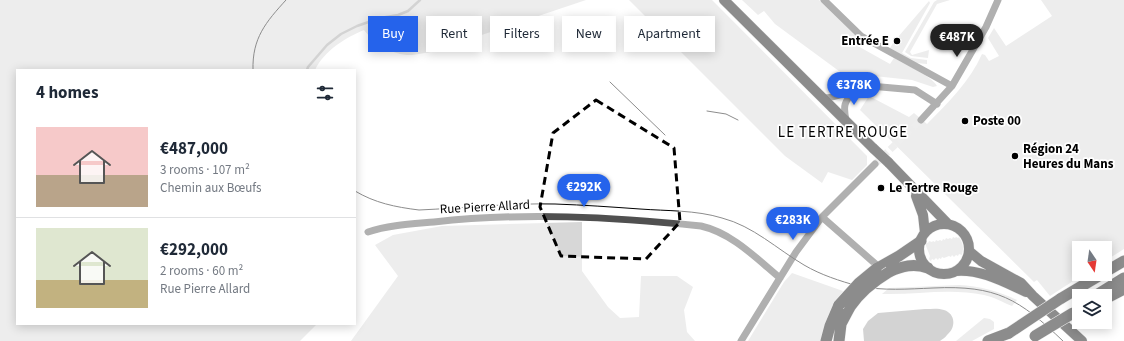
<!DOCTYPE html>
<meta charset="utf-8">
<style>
body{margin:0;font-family:"Source Sans 3",sans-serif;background:#f6f6f7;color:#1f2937;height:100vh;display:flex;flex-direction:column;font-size:15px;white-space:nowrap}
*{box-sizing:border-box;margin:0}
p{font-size:13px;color:#747a83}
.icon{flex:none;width:22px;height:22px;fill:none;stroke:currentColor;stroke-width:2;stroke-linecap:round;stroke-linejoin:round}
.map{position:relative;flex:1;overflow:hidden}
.panel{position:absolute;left:16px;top:69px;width:340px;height:256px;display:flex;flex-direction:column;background:#fff;border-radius:0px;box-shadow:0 2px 10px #0003}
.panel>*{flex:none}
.guide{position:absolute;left:368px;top:16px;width:380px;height:36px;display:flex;gap:8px}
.needle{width:26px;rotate:167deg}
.buttons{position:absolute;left:1072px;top:241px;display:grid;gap:8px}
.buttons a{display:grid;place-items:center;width:40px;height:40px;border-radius:0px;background:#fff;box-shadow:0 2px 10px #0003;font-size:20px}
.price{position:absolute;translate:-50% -34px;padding:0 9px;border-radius:14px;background:#2563eb;color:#fff;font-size:13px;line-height:26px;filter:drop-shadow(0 1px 2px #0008)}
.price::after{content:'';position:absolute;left:50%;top:24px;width:12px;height:9px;margin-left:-6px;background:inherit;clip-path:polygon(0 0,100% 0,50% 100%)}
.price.current{background:#222;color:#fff}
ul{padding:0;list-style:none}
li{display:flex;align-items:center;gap:12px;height:100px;padding:0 20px}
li+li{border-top:1px solid #e0e1e3}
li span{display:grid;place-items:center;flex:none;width:112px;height:80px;border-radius:0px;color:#555}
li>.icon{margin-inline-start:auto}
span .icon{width:48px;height:48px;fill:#fffc;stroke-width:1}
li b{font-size:17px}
h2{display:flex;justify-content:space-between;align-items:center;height:48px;padding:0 20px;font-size:17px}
.chip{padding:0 14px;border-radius:0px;background:#fff;box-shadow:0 2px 10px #0003;font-size:14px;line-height:36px}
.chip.current{background:#2563eb;color:#fff}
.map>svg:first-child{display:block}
.green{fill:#d7d7d7}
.water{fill:#9e9e9e}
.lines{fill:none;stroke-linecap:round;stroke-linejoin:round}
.stream{stroke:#9e9e9e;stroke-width:2.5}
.minor-tunnel{stroke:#d9d9d9;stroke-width:7;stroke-dasharray:7 3.5;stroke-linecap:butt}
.primary-casing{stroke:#dbdbdb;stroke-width:11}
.trunk-casing{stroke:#dbdbdb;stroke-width:12}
.minor{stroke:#505050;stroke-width:7}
.primary{stroke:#000;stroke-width:10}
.trunk{stroke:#000;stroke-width:11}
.tram{stroke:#000;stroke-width:1}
.primary-bridge-casing{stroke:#dbdbdb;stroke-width:11;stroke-linecap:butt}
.trunk-bridge-casing{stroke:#dbdbdb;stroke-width:12;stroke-linecap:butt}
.primary-bridge{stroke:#000;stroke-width:10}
.trunk-bridge{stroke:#000;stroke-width:11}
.marked{fill:none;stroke:#000;stroke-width:3;stroke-dasharray:8 5;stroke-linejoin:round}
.poi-dot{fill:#000;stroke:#fff;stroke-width:1.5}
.labels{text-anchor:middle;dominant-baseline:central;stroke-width:3.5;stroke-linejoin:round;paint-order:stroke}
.poi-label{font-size:13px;font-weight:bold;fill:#000;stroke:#fff;text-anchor:start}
.street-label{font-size:13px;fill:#000;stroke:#fff}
.quarter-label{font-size:15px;letter-spacing:1px;fill:#000;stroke:#fff}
</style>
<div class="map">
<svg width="1124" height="341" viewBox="0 0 1124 341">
<rect width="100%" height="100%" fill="#fff"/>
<!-- green -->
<path class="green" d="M0 0H586L431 52C425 53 419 54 412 55 394 56 375 44 364 30 345 38 325 50 315 70H17V324H317L300 341H0Z
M629 0H712L867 156V165L852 180 828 172 822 183 785 156Z
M742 0H819L858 38 856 45 890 64 894 58C904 64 932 76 937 86L933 87 912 80 874 76 859 77 843 74 775 24 764 11 758 15Z
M937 0H950L937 4 910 52 912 55 929 50 928 58 911 56 905 52 934 2Z
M1041 0H1124V249L1105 261V248H1079V274H1084L1050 296 1037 280 1034 282 860 110 869 96 909 117 914 113 927 124C948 103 970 81 982 54L985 55 989 61 999 56 988 38 994 28 1006 46 1052 16Z
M929 1 930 3 902 53 911 58 927 60V64L916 63 890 48 893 43 896 45 900 40 898 37Z
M582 222V271L608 307 620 318 639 317 641 276H677L693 287 684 310 687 332 695 341H351L398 276 375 245 393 235 442 226Z
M953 237 955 238 956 237 958 238 959 237C963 243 964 248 962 255L959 254 958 256 956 255 954 257 952 255 951 257 949 256 944 258 942 257 941 259 939 258 938 260 936 258 934 260 932 259 931 261 932 263 929 259 930 256 926 246V242L928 243 929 241 932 242 933 241 935 242 936 240 938 241 940 240 942 241 943 239 945 240 946 238 948 239 950 238 952 239Z
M792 273 843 291C831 308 825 320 821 341H748L784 282Z
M959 285C979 286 998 291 1017 300L1012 306C1002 302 994 297 984 295 950 288 916 295 882 294L889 288Z
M984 318 990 319 994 322V329L972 341H956Z"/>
<!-- water -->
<path class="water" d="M925 309C932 309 938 308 944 310 956 314 956 328 947 335 945 338 942 339 940 341H864L863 329 868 321 878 313Z"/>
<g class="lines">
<!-- stream -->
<path class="stream" d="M307 70 308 67 327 45 341 34 357 26 380 18 398 15 408 11 420 0"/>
<!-- minor-tunnel -->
<path class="minor-tunnel" d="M875 164 921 120"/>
<!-- primary casing -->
<g class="primary-casing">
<path id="primary" d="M724 0 874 149
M888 162 948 224
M916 196 923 215 925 233
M919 249a25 25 0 1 1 50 0a25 25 0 1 1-50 0Z
M969 251 981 261 1021 283 1033 296 1082 341
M956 271C981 269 1004 282 1026 292"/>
</g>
<!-- trunk casing -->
<g class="trunk-casing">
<path id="trunk" d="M876 269 899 256 921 241
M889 272C902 266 914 263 928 268
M1105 272 1124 261
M1095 296 1124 278
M1060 299 1102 274
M1105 299 1124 289
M826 341 830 326 839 305
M839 341 841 324 850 307
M988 341 1009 333"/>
</g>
<!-- minor -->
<path class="minor" d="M824 0 861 36 952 86
M823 98C840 98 854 88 870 86L915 90 937 104
M846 120C843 106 844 102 854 91
M921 120 952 86 986 27 998 0
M822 217 879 267
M368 232C389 225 412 224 434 222 523 212 612 217 701 226 732 233 756 258 780 278
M741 341 796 252 822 217 875 164"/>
<!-- primary -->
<use href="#primary" class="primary"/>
<!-- trunk -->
<use href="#trunk" class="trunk"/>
<!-- tram -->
<path class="tram" d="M253 70C252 38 266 22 286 0
M610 82 665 135
M707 111 726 114 738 120
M355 191C375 203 395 207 419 210 464 208 510 203 555 204 584 205 612 207 640 209 667 211 696 210 722 218 753 226 777 249 804 265 821 275 840 281 858 286 883 291 908 289 933 288 997 285 1019 299 1063 341"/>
<!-- primary-bridge casing -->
<g class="primary-bridge-casing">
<path id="primary-bridge" d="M874 149 888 162"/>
</g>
<!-- trunk-bridge casing -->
<g class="trunk-bridge-casing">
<path id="trunk-bridge" d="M839 305 859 283 876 269
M850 307C860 292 874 281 889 272
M1009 333 1060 299
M1035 336 1073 313"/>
</g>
<!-- primary-bridge -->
<use href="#primary-bridge" class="primary-bridge"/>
<!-- trunk-bridge -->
<use href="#trunk-bridge" class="trunk-bridge"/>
</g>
<!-- marked area -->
<path d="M0 0H1124V341H0ZM596 100 674 148 680 222 646 259 561 256 540 207 553 133Z" fill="#fff" fill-opacity=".55" fill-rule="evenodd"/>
<path class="marked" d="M596 100 674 148 680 222 646 259 561 256 540 207 553 133Z"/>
<!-- markers -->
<g class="poi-dot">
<circle cx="897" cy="41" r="4"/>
<circle cx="965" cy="121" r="4"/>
<circle cx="1015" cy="156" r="4"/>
<circle cx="881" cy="188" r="4"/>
</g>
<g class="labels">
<!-- poi labels -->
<g class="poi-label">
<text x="889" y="41" text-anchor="end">Entrée E</text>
<text x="973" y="121">Poste 00</text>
<text x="1023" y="149">Région 24<tspan x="1023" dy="15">Heures du Mans</tspan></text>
<text x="889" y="188">Le Tertre Rouge</text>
</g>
<!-- street labels -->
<g class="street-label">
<text transform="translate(485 207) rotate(-3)">Rue Pierre Allard</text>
</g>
<!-- quarter labels -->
<g class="quarter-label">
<text x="843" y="132">LE TERTRE ROUGE</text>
</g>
</g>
</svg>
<div class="buttons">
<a><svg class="needle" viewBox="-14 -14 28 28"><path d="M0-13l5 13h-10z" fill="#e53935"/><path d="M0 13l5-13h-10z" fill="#747a83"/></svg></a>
<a><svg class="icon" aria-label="layers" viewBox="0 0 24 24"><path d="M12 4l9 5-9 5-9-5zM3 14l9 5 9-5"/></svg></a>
</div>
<b class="price current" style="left:957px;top:58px">€487K</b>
<b class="price" style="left:854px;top:106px">€378K</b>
<b class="price" style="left:584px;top:208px">€292K</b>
<b class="price" style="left:793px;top:241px">€283K</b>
<div class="guide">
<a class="chip current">Buy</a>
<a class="chip">Rent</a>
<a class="chip">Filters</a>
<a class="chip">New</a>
<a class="chip">Apartment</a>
</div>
<section class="panel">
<h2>4 homes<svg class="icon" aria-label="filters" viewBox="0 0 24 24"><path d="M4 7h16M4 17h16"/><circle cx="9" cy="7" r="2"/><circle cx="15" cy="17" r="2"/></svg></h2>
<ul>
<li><span style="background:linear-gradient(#f6c9c9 60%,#b9a48a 0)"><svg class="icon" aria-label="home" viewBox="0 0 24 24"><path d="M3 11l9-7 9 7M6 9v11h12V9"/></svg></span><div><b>€487,000</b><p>3 rooms · 107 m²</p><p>Chemin aux Bœufs</p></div></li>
<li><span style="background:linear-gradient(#dfe7d0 65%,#c2b280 0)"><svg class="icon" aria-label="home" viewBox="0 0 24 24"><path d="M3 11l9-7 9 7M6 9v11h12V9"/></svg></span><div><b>€292,000</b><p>2 rooms · 60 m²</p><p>Rue Pierre Allard</p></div></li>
</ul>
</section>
</div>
